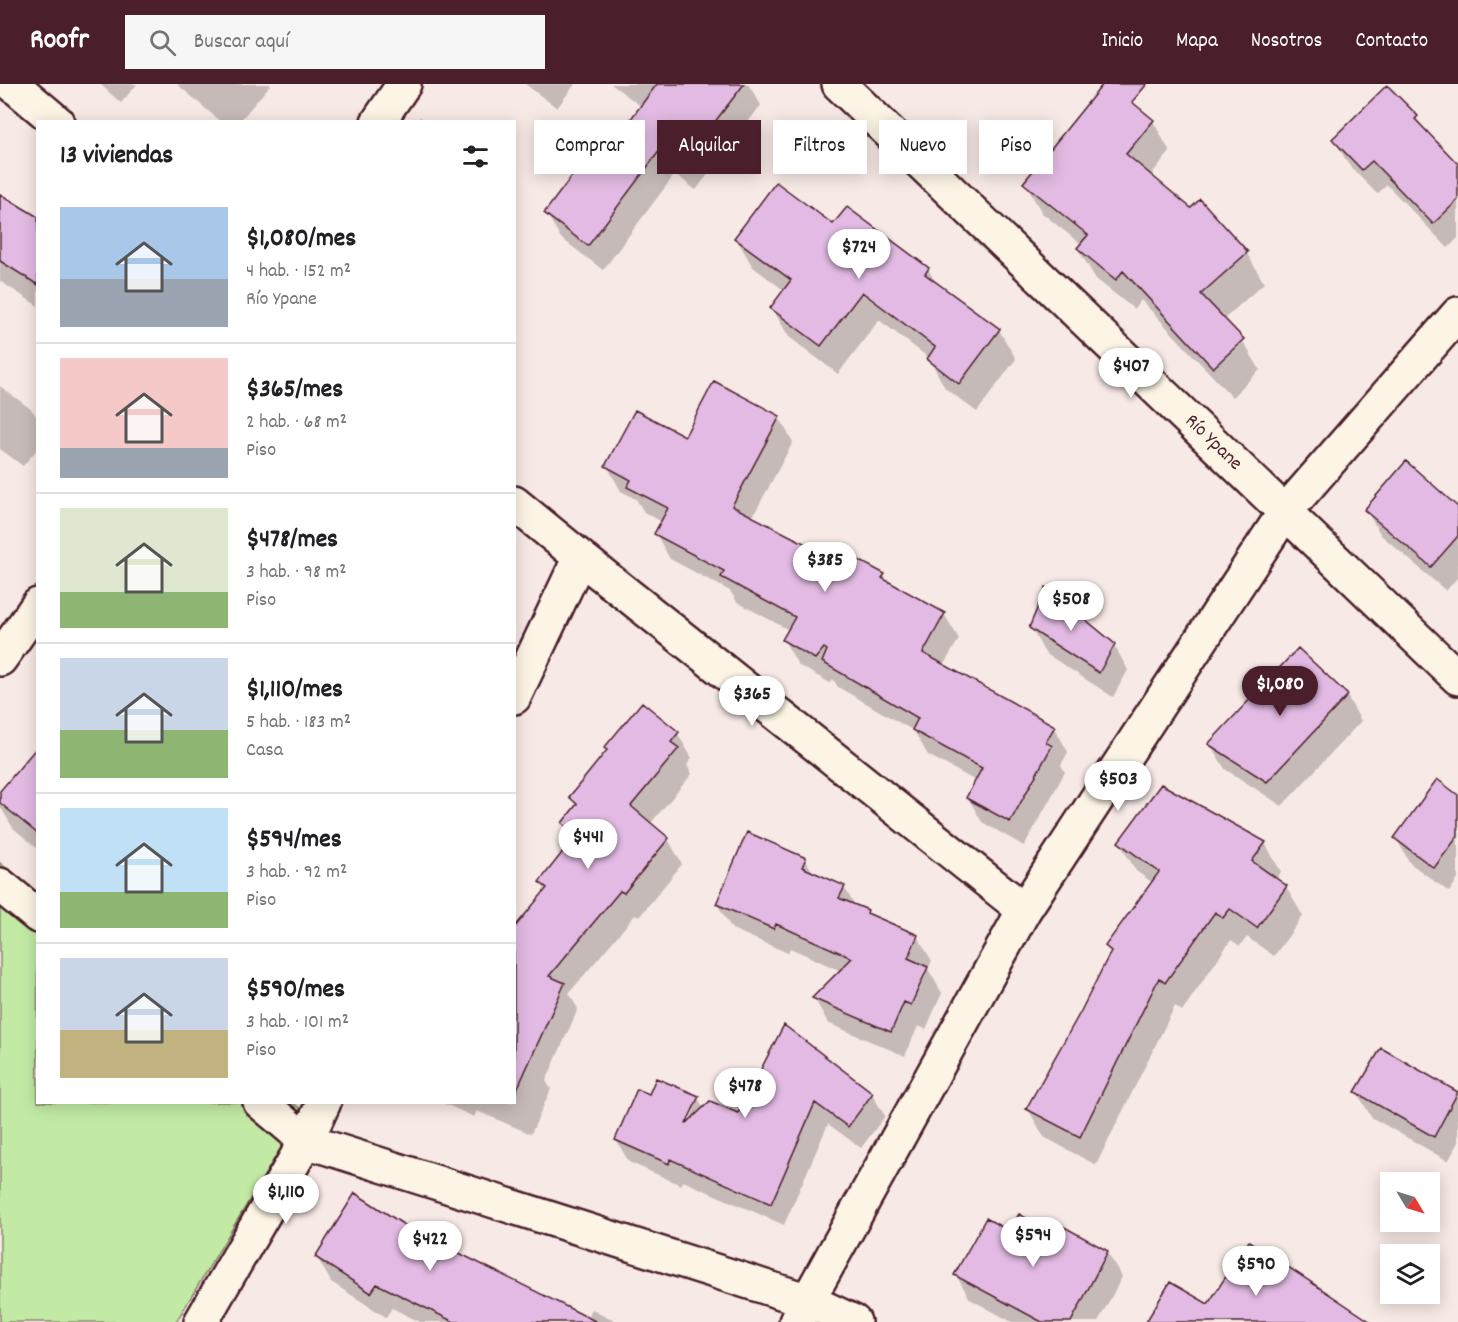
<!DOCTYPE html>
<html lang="es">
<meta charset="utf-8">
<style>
body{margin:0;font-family:Dekko,sans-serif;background:#f6f6f6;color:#202124;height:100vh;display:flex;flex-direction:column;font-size:22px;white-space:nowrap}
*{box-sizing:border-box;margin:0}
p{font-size:20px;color:#757577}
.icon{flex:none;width:33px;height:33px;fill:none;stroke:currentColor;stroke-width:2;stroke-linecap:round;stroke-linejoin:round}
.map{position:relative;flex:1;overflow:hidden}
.drawer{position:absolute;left:36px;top:36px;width:480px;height:984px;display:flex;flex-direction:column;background:#fff;border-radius:0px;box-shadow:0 3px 15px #0003}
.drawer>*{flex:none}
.banner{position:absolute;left:534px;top:36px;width:570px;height:54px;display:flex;gap:12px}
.needle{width:39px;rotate:128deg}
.tools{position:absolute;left:1380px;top:1088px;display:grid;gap:12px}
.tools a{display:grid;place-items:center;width:60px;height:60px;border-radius:0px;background:#fff;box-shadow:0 3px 15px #0003;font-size:30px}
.price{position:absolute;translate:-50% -51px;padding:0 14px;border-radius:21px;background:#fff;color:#222;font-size:20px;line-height:39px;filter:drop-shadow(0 2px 3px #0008)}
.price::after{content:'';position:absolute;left:50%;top:36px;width:18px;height:14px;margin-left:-9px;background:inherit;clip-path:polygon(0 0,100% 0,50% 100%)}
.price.selected{background:#4a1f2b;color:#fff}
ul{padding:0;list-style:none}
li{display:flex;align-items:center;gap:18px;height:150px;padding:0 24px}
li+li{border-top:2px solid #e0e0e0}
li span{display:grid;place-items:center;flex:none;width:168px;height:120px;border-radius:0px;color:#555}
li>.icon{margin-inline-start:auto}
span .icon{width:72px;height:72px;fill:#fffc;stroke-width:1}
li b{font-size:26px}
h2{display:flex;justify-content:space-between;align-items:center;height:72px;padding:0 24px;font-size:26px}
.tag{padding:0 21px;border-radius:0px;background:#fff;box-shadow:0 3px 15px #0003;font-size:21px;line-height:54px}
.tag.selected{background:#4a1f2b;color:#fff}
header{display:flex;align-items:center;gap:36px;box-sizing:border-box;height:84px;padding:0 30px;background:#4a1f2b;color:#fff}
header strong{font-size:28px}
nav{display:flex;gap:33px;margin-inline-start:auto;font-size:21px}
.search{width:420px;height:54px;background:#f6f6f6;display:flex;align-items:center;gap:15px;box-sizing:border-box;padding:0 21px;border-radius:0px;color:#757577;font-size:22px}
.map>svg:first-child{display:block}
.green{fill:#c2eaa5;stroke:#868468;stroke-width:1.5}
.shadow{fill:#0003;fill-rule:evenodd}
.building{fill:#e2bae3;stroke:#4a1f2b;stroke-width:1.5}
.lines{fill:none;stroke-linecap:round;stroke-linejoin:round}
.minor-casing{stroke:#4a1f2b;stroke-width:38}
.minor{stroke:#fcf5e5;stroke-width:33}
.labels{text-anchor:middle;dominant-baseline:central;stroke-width:5;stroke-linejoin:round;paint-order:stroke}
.street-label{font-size:20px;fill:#4a1f2b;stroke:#fcf5e5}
</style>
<header>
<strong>Roofr</strong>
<div class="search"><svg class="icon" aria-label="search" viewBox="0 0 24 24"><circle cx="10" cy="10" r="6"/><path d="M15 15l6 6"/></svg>Buscar aquí</div>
<nav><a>Inicio</a><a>Mapa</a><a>Nosotros</a><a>Contacto</a></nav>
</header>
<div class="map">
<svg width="1458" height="1238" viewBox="0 0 1458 1238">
<rect width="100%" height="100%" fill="#f7e9e5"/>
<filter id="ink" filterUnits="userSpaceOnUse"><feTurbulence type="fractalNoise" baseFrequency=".0167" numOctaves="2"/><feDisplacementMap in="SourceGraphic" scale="12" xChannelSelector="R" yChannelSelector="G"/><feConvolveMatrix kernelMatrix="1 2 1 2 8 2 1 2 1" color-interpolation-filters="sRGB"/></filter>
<g filter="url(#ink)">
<!-- green -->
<path class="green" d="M0 779 37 810 38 1018H292L303 1027 176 1238H0Z"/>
<!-- shadow -->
<path class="shadow" d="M100 0H137L121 19Z
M177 0H271L239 38H221Z
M525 0H575L557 24Z
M611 0H748L761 21 696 106 675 90 603 186 561 154 546 129 600 78 642 23Z
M1105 0 1153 37 1170 68 1150 92 1246 168 1264 199 1223 236 1242 256 1260 286 1232 313 1141 216 1134 225 1096 195 1078 165 1082 161 1042 129 1025 99Z
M420 33 426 38H417Z
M1416 33 1425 48 1458 82V154L1448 164 1387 101 1377 110 1348 80 1334 55Z
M0 112 38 137V222L0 197Z
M833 142 928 185 936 200 999 246 1016 275 977 328 945 304 929 274 879 236 838 290 789 253 772 224 785 207 753 183 736 154Z
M0 302 32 326 38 335V364L23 382 0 365Z
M779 333 793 358 752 434 829 474 884 491 888 499 944 530 959 555 943 582 1054 643 1068 668 1061 681 1065 688 1024 762 982 738 968 714 976 697 928 671 914 647 838 603 833 595 830 599 798 581 784 556 789 546 737 518 730 507 670 475 656 450 662 438 644 428 636 415 621 407 607 382 686 354Z
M1458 425V493L1446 507 1381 451 1366 426Z
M1031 544 1114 561 1128 586 1113 613 1045 569Z
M1347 612 1361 637 1282 722 1225 685 1210 660Z
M677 649 692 674 687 681 692 690 650 740 668 755 682 780 639 833 635 831 569 909 578 925 546 997 551 1005 531 1050 477 1027 474 1033 441 1018H514V846L546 808 541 798 573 756 563 739 576 723 571 713Z
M38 664V765L13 744 0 722V710Z
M1458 713V795L1449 808 1410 779 1396 754Z
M1119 758 1265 759 1281 788 1276 796 1286 803 1303 832 1274 872 1247 853 1240 862 1231 856 1182 927 1175 922 1096 1081 1044 1053 1028 1025 1082 928 1111 870 1107 862 1153 799 1136 787Z
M805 775 814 790 844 803 855 822 867 827 870 831 917 852 932 877 928 885 942 909 926 945 918 942 905 972 828 939 814 914 841 887 790 864 788 869 732 845 717 820Z
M784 943 872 1010 885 1032 861 1064 828 1040 784 1141 683 1097 681 1101 629 1078 616 1056 650 1012 698 1014 704 1025 739 1031ZM691 1026H694L685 1048 682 1046Z
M1381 966 1458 1009V1060L1448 1077 1371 1033 1357 1008Z
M408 1145 587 1235 592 1225 618 1238H420L392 1224 386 1233 331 1198 317 1173Z
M1009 1149 1054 1152 1107 1168 1122 1193 1098 1238H1012L970 1215 956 1191Z"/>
<!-- building -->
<path class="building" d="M657 0H744L681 82 660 66 588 162 544 129 590 68 600 76Z
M1103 0H1147L1132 18 1154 36 1126 70 1191 124 1200 115 1248 168 1201 210 1244 255 1213 284 1123 187 1116 196 1077 164 1088 151 1023 99Z
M1387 1 1418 32 1415 35 1458 80V116L1433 140 1372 77 1362 86 1332 55Z
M776 98 833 140 847 123 929 184 925 190 1000 245 959 300 927 275 935 263 862 208 821 262 770 224 791 196 734 154Z
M0 110 38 133V201L0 177Z
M714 297 780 332 732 422 829 472 834 463 885 490 882 494 945 529 923 569 1055 642 1046 658 1052 662 1010 738 966 714 982 684 912 646 918 634 822 578 827 566 824 564 815 575 782 556 795 533 721 493 724 487 654 450 668 424 627 403 631 396 605 382 635 326 685 352Z
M1406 377 1458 423V452L1431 483 1364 426Z
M1046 503 1115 560 1099 589 1029 544Z
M1298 564 1348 611 1267 698 1208 660Z
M642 618 679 648 671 658 679 664 631 722 669 754 624 809 620 807 549 892 565 899 514 1012V844L547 804 539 798 576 751 562 739 577 720 569 713 607 666 604 664Z
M38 662V750L0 719V707Z
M1437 695 1458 711V752L1434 784 1394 754Z
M1161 700 1266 758 1252 777 1287 802 1257 844 1230 825 1223 834 1215 828 1165 899 1159 894 1080 1053 1026 1025 1081 927 1111 867 1105 862 1159 788 1118 758Z
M747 748 806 774 802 783 845 802 839 814 868 826 867 829 918 851 908 874 928 883 911 921 904 918 891 948 812 914 852 874 776 840 774 845 716 820Z
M784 941 873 1009 848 1043 815 1019 771 1120 670 1075 669 1080 615 1056 637 1005 649 1010 656 994 699 1012 686 1040 710 1017 738 1029Z
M1381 964 1458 1008 1434 1053 1355 1008Z
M355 1109 409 1144 597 1238H454L377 1200 371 1209 315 1173Z
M1019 1130 1054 1150 1059 1140 1108 1167 1071 1238H1042L954 1191 986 1134 1009 1147Z
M1249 1157 1371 1238H1146L1170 1198 1208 1220Z"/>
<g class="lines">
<!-- minor casing -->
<g class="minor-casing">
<path id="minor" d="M12 0 57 38
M839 0 1458 594
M378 38 404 0
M514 419 580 473 1024 826
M0 575 38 521
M514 613 580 473
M0 801 38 832
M260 1018 306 1057 809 1217 854 1238
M201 1238 306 1057 324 1018
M796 1238 1024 826 1285 428 1458 230"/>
</g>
<!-- minor -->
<use href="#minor" class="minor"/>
</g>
</g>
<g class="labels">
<!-- street labels -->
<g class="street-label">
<text transform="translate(1213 359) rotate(44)">Río Ypane</text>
</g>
</g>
</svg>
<div class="tools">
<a><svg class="needle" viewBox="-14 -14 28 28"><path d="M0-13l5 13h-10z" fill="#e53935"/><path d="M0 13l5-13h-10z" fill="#757577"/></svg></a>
<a><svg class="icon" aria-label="layers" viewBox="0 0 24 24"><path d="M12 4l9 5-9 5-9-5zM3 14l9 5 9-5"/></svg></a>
</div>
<b class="price" style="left:859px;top:196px">$724</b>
<b class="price" style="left:1131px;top:315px">$407</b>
<b class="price" style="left:825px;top:509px">$385</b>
<b class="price" style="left:1071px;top:548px">$508</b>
<b class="price selected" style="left:1280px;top:633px">$1,080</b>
<b class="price" style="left:752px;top:643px">$365</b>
<b class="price" style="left:1118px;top:728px">$503</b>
<b class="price" style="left:588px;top:786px">$441</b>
<b class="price" style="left:745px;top:1035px">$478</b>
<b class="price" style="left:286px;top:1141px">$1,110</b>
<b class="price" style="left:1033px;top:1184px">$594</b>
<b class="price" style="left:430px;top:1188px">$422</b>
<b class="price" style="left:1256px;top:1213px">$590</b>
<div class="banner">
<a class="tag">Comprar</a>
<a class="tag selected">Alquilar</a>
<a class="tag">Filtros</a>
<a class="tag">Nuevo</a>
<a class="tag">Piso</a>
</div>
<section class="drawer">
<h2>13 viviendas<svg class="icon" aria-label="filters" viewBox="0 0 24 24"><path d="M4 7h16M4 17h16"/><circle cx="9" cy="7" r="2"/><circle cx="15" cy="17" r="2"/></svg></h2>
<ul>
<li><span style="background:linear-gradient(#a9c7e8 60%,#9aa5b1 0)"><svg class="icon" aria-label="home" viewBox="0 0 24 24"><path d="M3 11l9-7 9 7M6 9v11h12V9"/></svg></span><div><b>$1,080/mes</b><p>4 hab. · 152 m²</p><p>Río Ypane</p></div></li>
<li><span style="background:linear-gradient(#f6c9c9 75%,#9aa5b1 0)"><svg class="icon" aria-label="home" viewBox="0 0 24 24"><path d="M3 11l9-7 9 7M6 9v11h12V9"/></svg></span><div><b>$365/mes</b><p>2 hab. · 68 m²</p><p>Piso</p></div></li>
<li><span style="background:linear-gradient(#dfe7d0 70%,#8fb573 0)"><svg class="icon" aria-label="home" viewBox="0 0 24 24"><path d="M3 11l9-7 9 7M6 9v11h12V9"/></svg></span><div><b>$478/mes</b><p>3 hab. · 98 m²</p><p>Piso</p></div></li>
<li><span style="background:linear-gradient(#c9d6e8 60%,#8fb573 0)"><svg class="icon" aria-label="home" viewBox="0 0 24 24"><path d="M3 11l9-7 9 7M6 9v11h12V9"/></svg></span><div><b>$1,110/mes</b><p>5 hab. · 183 m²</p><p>Casa</p></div></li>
<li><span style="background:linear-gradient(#bfe0f5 70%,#8fb573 0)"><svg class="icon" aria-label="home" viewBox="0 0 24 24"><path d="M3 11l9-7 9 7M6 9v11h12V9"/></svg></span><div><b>$594/mes</b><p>3 hab. · 92 m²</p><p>Piso</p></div></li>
<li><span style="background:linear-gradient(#c9d6e8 60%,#c2b280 0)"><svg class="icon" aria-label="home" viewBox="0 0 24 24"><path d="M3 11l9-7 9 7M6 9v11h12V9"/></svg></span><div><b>$590/mes</b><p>3 hab. · 101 m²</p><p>Piso</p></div></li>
</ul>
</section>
</div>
